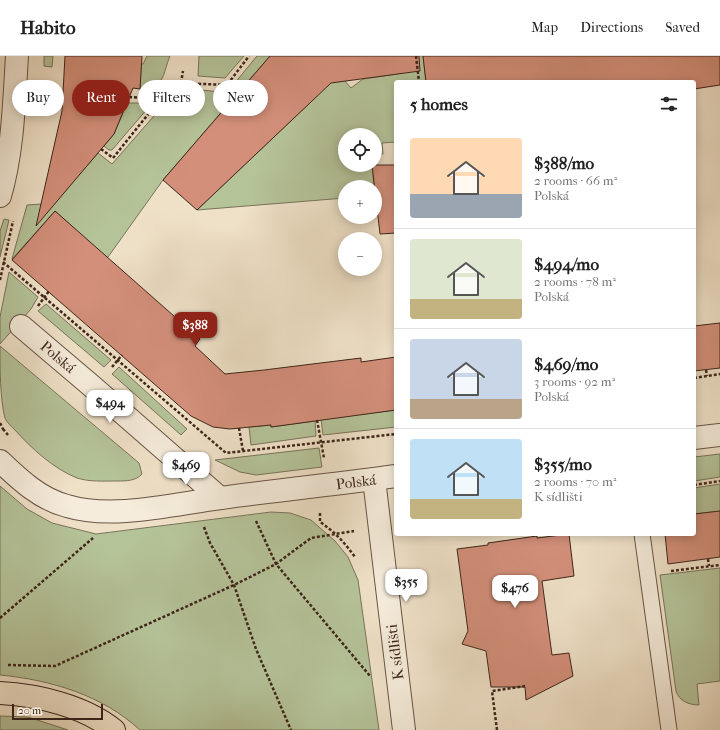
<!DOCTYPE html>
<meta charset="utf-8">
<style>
body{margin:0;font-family:"IM FELL French Canon",serif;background:#f6f6f6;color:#222;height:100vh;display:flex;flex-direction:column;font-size:15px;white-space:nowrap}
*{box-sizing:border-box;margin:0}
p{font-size:13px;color:#767676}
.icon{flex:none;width:22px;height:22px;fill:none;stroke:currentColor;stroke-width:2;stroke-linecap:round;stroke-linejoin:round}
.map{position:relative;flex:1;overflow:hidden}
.drawer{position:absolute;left:394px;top:24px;width:302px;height:456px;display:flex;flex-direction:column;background:#fff;border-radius:4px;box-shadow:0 2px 10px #0003}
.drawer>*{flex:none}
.guide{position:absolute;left:12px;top:24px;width:322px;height:36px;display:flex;gap:8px}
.fabs{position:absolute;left:338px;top:72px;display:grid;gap:8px}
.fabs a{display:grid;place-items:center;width:44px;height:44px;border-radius:50%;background:#fff;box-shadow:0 2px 10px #0003;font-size:20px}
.scale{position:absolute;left:12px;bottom:10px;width:91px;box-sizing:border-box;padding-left:4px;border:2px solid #3d251a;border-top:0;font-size:11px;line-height:14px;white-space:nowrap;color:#3d251a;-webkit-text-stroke:3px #f5ecdb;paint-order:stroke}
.price{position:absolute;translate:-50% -34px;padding:0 9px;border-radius:8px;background:#fff;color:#222;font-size:13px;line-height:26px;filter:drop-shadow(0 1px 2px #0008)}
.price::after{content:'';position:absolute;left:50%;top:24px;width:12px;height:9px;margin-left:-6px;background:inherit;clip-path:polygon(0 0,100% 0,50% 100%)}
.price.on{background:#8f2418;color:#fff}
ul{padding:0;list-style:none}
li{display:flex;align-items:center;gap:12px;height:100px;padding:0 16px}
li+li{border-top:1px solid #e0e0e0}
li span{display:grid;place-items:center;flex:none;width:112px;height:80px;border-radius:4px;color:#555}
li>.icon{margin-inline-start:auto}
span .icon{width:48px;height:48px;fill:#fffc;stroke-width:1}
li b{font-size:17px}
h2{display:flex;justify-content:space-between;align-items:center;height:48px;padding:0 16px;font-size:17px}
.pill{padding:0 14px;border-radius:18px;background:#fff;box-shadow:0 2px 10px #0003;font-size:14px;line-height:36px}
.pill.on{background:#8f2418;color:#fff}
header{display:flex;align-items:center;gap:24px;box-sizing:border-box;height:56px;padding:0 20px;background:#fff;border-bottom:1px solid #e0e0e0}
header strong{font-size:19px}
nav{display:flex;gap:22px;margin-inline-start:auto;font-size:14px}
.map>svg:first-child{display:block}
.green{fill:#b5c399;stroke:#79745a}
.building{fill:#d38f7a;stroke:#3d251a}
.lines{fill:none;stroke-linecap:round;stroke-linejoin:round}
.service-casing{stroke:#6a5446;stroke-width:17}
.minor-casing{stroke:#6a5446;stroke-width:24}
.tertiary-casing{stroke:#6a5446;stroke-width:24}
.primary-casing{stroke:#3d251a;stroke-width:24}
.path{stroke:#3d251a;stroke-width:2.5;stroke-dasharray:3 2;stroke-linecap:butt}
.service{stroke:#f5ecdb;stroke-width:15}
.minor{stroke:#f5ecdb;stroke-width:22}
.tertiary{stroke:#f5ecdb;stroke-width:22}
.primary{stroke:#efe1c8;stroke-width:22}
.labels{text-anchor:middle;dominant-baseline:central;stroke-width:3;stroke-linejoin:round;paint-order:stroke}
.street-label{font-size:15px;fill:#3d251a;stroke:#f5ecdb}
</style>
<header>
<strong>Habito</strong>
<nav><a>Map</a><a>Directions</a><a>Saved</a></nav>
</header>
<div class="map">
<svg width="720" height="674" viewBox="0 0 720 674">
<rect width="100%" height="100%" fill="#efe1c8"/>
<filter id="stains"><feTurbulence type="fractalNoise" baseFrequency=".005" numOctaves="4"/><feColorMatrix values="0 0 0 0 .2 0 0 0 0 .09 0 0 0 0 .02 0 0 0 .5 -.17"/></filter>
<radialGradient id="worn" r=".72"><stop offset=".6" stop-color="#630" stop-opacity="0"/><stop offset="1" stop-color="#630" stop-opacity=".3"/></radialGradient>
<!-- green -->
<path class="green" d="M44 0H53L52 11 44 10Z
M147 0H170C162 19 166 31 140 33L141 8H143Z
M199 0H244L225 22 198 20Z
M257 0H270L238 37 234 28Z
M323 0 351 32 363 23 397 18 405 16 403 0H423L426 26H396V86L382 87 383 98 375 99V79H345V109H372L374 131H345V142L197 154 316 41Z
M190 33 222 36 232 44 163 124 108 201 92 219 75 173 55 155 12 203 27 149 41 148 48 155 98 97 112 108 174 37 179 34Z
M127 47H140L146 49 148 52 112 94H109L104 90 114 78Z
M4 163 9 164 0 201V175Z
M9 216 38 241 31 253 0 288V261Z
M46 248 111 304 104 311 38 255Z
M0 290 139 407 142 418C136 425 126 425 117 425 104 425 89 426 77 422 54 413 31 392 15 374 12 371 7 367 5 362 0 343 0 312 0 290Z
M119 311 187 373 181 379 112 318Z
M396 354V371L323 379 321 363Z
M315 365 316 380 251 389 249 371 270 369 271 371Z
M319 392 322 411 256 419 240 416 215 404Z
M720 398V421L694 425V401Z
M720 428V455L694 458V432Z
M0 430 27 453 52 467 96 478 271 456 290 457 311 464 335 485 348 501 358 524 379 674H140C102 639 51 624 0 619Z
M720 512V625L697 628 699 649C689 649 679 645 676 635L660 519Z
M0 660 28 661 68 674H0Z"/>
<!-- building -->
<path class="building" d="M65 0H142L140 33 133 32 114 78 36 170 62 55Z
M270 0H419L420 15 331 27 197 154 163 124Z
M423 0H720V29L694 33V26H426Z
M372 109H396V177L380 178Z
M55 155 200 283 195 290 225 318 264 314 361 302V306L396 301V354L271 371V369L230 373 213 371 191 360 12 204Z
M720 267V312L694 315V270Z
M720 455V501L668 508 665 478H694V458Z
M569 478 574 520 542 525 552 599 569 597 573 620 526 644 525 631H491L486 595 462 588 468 575 457 493 488 489V487L537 480V482Z"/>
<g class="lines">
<!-- service casing -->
<g class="service-casing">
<path id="service" d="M642 478 669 674"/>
</g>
<!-- minor casing -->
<g class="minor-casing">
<path id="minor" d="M0 140C13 95 14 47 17 0
M21 270 94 332 220 442
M374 423 404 674"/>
</g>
<!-- tertiary casing -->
<g class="tertiary-casing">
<path id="tertiary" d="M694 382 720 379
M0 405C20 424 40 443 67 450 113 464 174 448 221 442 279 434 338 428 396 420"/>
</g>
<!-- primary casing -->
<g class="primary-casing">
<path id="primary" d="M0 637C38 639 84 650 114 674"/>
</g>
<!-- path -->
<path class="path" d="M416 0 419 26
M181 27 183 15
M41 37 63 38
M129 41 161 43
M101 93 113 102 170 31 181 27 227 29 249 0
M3 206 226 397 396 378
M0 224 13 165
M38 250 49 235
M112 311 122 299
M706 314 707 320
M694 322 720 318
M317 364 324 402
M0 367 3 373 0 374
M239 372 243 395
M3 373 8 379
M694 429 720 425
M320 457V466C334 475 345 487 355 501
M256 465 276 508 370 620
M204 471 210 487 234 529 256 593 291 674
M708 503 709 510
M671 515 720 509
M0 562 93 482
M8 609 55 610 234 529 276 508 311 482 354 475
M497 674 492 635 525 630"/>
<!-- service -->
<use href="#service" class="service"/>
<!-- minor -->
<use href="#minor" class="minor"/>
<!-- tertiary -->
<use href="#tertiary" class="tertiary"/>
<!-- primary -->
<use href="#primary" class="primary"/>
</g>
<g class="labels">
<!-- street labels -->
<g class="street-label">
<text transform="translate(58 301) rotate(40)">Polská</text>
<text transform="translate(356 426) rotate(-7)">Polská</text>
<text transform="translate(395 596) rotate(-97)">K sídlišti</text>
</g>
</g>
<rect width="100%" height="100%" filter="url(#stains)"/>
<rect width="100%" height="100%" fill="url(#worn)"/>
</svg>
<div class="fabs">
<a><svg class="icon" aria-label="locate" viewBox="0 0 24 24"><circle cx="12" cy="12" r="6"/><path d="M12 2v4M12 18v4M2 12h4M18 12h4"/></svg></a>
<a>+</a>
<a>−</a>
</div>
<div class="scale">20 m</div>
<b class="price on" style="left:195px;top:290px">$388</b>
<b class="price" style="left:110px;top:368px">$494</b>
<b class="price" style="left:186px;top:430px">$469</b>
<b class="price" style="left:406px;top:547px">$355</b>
<b class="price" style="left:515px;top:553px">$476</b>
<div class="guide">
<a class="pill">Buy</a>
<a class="pill on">Rent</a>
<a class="pill">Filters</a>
<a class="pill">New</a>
</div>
<section class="drawer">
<h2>5 homes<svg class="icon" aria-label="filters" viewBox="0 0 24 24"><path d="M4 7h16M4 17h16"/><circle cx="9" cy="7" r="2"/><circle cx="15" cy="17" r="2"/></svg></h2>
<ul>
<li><span style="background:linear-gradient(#ffd9b3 70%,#9aa5b1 0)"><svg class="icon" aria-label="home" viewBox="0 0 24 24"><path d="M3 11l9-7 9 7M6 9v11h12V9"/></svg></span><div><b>$388/mo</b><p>2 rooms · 66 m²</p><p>Polská</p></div></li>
<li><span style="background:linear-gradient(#dfe7d0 75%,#c2b280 0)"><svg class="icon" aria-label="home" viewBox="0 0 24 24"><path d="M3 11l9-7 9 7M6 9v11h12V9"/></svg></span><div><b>$494/mo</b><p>2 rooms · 78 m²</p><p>Polská</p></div></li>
<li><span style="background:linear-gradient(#c9d6e8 75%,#b9a48a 0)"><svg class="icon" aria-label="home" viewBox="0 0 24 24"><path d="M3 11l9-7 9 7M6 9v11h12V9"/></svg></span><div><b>$469/mo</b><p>3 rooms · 92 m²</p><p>Polská</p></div></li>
<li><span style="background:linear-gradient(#bfe0f5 75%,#c2b280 0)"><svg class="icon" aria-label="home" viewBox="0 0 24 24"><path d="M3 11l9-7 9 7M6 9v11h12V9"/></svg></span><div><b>$355/mo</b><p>2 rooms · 70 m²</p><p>K sídlišti</p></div></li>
</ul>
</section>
</div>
